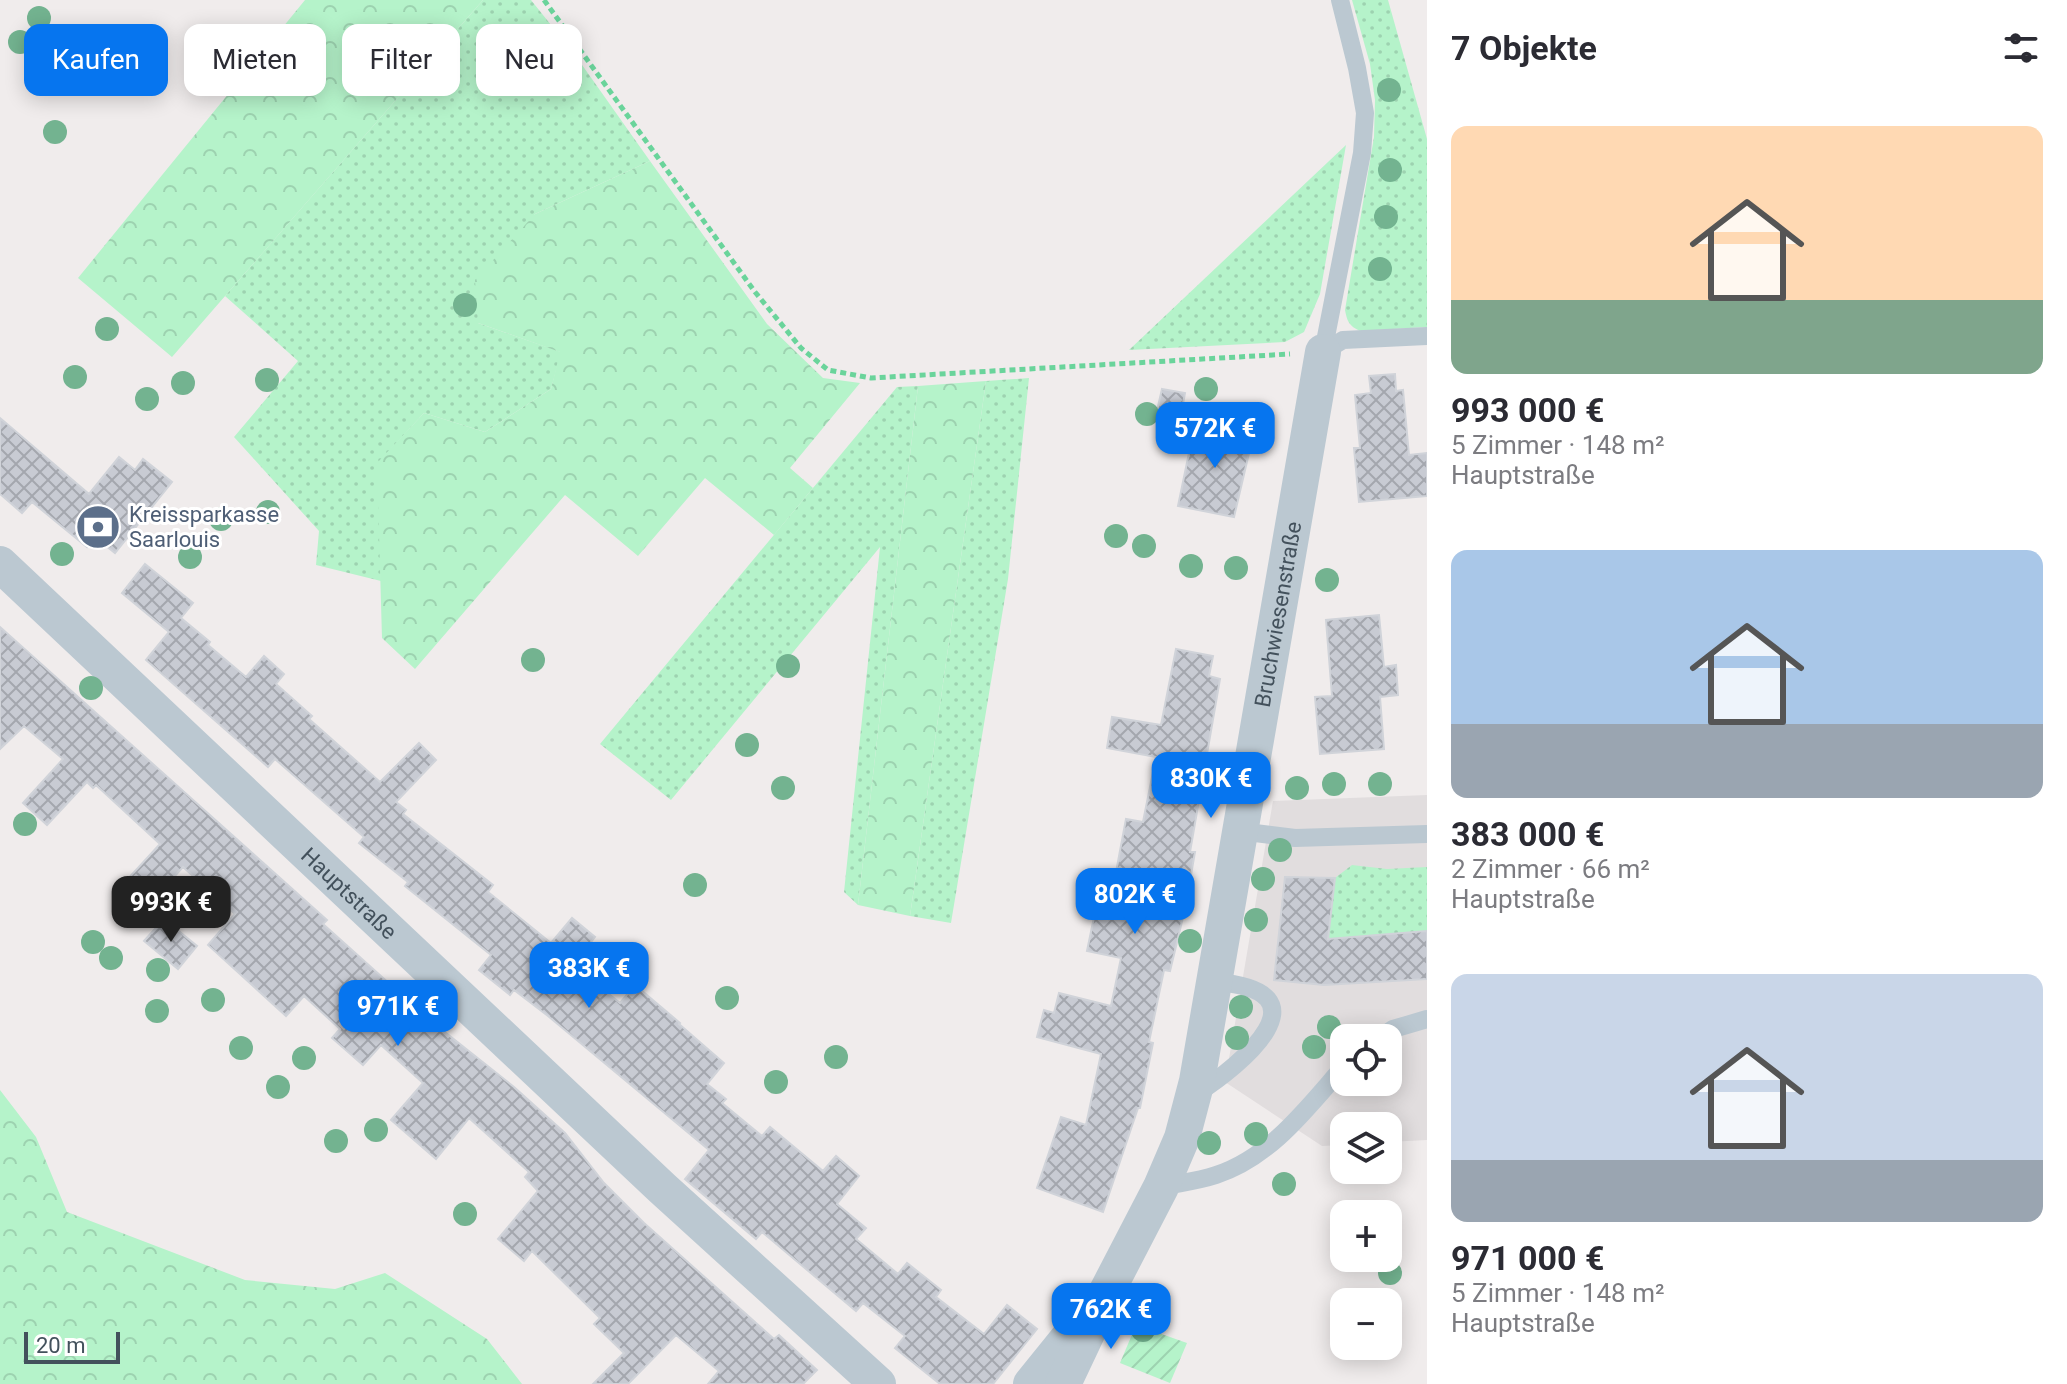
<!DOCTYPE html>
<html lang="de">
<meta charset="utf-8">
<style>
body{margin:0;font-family:Roboto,sans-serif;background:#f7f7f7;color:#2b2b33;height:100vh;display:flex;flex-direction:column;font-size:30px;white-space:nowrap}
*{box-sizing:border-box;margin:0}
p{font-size:26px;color:#7c7c81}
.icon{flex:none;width:44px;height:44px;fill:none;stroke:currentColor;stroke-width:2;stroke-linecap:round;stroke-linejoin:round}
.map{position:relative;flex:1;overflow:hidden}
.panel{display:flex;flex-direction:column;background:#fff;width:640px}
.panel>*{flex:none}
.hud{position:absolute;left:24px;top:24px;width:760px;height:72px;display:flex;gap:16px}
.buttons{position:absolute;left:1330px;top:1024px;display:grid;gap:16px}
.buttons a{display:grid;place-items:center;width:72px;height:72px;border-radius:16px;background:#fff;box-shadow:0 4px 20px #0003;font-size:40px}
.scale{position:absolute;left:24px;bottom:20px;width:96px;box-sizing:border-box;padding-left:8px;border:4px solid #43515c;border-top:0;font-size:22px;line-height:28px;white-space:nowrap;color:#43515c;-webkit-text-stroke:6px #fff;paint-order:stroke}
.price{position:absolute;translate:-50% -68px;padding:0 18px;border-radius:16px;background:#0675ef;color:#fff;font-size:26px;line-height:52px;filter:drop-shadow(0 2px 4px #0008)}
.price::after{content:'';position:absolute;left:50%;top:48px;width:24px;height:18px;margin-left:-12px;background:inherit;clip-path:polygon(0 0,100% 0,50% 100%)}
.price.active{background:#222;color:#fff}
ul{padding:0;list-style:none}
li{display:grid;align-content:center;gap:16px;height:424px;padding:0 24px}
li span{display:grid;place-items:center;height:248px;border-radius:16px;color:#555}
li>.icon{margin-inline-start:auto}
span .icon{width:144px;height:144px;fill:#fffc;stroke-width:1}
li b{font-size:34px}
h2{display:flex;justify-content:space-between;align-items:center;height:96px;padding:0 24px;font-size:34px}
.chip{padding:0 28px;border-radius:16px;background:#fff;box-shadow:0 4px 20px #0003;font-size:28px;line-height:72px}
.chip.active{background:#0675ef;color:#fff}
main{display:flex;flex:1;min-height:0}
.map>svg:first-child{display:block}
.education{fill:#e1ddde;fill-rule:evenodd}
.grass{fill:url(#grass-dots)}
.forest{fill:url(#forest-crowns)}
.garden{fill:url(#garden-furrows)}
.building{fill:url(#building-cross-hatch);stroke:#d0d3d9;stroke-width:2}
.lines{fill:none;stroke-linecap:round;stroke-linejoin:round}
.path{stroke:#6ad49b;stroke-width:5;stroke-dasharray:6 4;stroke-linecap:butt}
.service{stroke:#bbc8d1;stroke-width:18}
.minor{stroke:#bbc8d1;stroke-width:36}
.tree{fill:#73b390}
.labels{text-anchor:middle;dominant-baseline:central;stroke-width:6;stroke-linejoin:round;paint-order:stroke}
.service-label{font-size:22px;fill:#4e5e75;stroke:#fff;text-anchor:start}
.street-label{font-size:22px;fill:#43515c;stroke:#fff}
</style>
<main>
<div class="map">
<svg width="1427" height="1384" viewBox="0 0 1427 1384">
<defs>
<pattern id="grass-dots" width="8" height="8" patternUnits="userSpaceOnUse" patternTransform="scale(2)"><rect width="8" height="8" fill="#b5f3ca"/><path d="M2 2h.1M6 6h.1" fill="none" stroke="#9dd2b0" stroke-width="1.8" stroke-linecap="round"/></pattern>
<pattern id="forest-crowns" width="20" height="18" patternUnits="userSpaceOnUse" patternTransform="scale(2)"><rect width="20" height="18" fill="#b5f3ca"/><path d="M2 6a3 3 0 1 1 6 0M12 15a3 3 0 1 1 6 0" fill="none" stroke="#9dd2b0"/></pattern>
<pattern id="garden-furrows" width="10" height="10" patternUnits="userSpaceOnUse" patternTransform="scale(2)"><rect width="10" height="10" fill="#b5f3ca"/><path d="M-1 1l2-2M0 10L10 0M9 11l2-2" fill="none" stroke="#9dd2b0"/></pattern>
<pattern id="building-cross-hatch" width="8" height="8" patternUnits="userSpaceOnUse" patternTransform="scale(2)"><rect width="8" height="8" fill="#c8cbd3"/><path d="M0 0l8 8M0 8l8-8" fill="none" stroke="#a4a7ae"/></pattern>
</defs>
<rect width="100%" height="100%" fill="#f0ecec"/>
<!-- education -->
<path class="education" d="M1427 795V1140L1388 1142V1126H1344V1145L1322 1146 1225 1082 1273 801ZM1344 1038H1388V1082H1344Z"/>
<!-- grass -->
<path class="grass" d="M483 0H531L575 55 650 161 535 214 478 323 561 352 551 389 485 432 424 413 378 463 381 581 316 565 319 531 234 437 298 361 225 296Z
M1352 0H1388L1427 139V327L1360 331C1349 326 1347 321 1345 310L1374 137 1375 100 1370 64Z
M1346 145 1320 294 1304 332 1285 342 1129 350Z
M1029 378 1008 579 951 923 910 916 986 381Z
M918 386 858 905 844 892 880 547 671 800 600 744 897 387Z
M1352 865 1387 869 1427 867V931L1328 939 1335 878Z"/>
<!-- forest -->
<path class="forest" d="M305 0H483L172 357 78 278Z
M650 161 767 324 823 378 860 383 790 468 813 488 774 535 705 478 638 556 565 495 415 669 382 638 377 463 424 413 485 432 551 389 560 352 478 323 475 280 535 214Z
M986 381 910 916 858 905 918 386Z
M0 1090 36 1137 67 1212 245 1280 335 1289 385 1273 487 1339 522 1384H0Z"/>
<!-- garden -->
<path class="garden" d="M1136 1325 1187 1343 1170 1383 1120 1363Z"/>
<!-- building -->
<path class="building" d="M1395 374 1396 391 1403 390 1409 455 1427 453V496L1359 502 1354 448H1360L1355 395 1371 393 1369 376Z
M1162 389 1185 393 1180 420 1156 415Z
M0 418 89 494 119 457 135 470 143 459 172 482 115 553 95 537 87 547 32 502 22 513 0 494Z
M1195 424 1253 436 1234 517 1178 506Z
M145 564 193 603 181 618 210 642 208 645 246 677 264 656 284 674 276 684 312 716 309 719 380 782 419 743 436 760 396 802 406 810 403 814 493 885 488 892 551 943 572 918 595 937 573 965 620 1003 635 985 680 1023 679 1024 724 1063 707 1084 726 1099 722 1103 762 1136 770 1127 823 1171 836 1156 859 1176 837 1204 866 1228 856 1239 898 1274 907 1263 941 1290 936 1297 984 1334 1007 1305 1037 1329 993 1384H940L895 1348 905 1336 863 1303 856 1311 762 1232 756 1239 685 1179 709 1150 548 1016 514 990 510 995 479 970 491 955 405 886 408 882 359 843 364 837 275 759 268 767 146 660 169 632 122 593Z
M1379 615 1384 667 1396 665 1398 695 1380 697 1384 749 1320 754 1315 697 1332 696 1326 620Z
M0 627 327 920 323 924 431 1021 514 1087 565 1133 604 1183 644 1223 774 1339 779 1335 817 1370 803 1384H708L719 1371 676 1335 628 1384H593L624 1353 594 1324 600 1318 532 1251 524 1261 498 1239 538 1191 525 1177 529 1172 469 1118 436 1159 391 1120 423 1083 381 1045 363 1065 332 1038 340 1029 304 996 286 1016 208 945 235 914 183 867 138 916 114 894 160 844 96 785 93 788 87 782 47 825 23 803 63 759 24 726 0 749Z
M1176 649 1213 656 1209 676 1220 679 1190 852H1195L1185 909 1170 971 1164 970 1149 1042 1153 1043 1140 1108H1138L1103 1212 1037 1188 1061 1117 1086 1125 1101 1054 1037 1037 1044 1010 1054 1013 1059 993 1111 1006 1121 958 1087 951 1094 917 1107 920 1126 819 1143 822 1156 757 1107 748 1112 717 1161 725Z
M1285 877 1335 878 1328 939 1427 931V979L1324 985 1274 980Z
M164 919 197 946 178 969 144 941Z"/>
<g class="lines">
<!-- path -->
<path class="path" d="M544 0 755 292 801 348 828 370 871 378 1290 354"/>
<!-- service -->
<path class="service" d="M1323 352 1362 153 1365 113 1357 68 1340 0
M1323 352 1343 340 1427 336
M1239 831 1295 838 1427 834
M1380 1038 1393 1029 1427 1019
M1196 1094C1243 1064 1330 991 1216 982
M1161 1187C1179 1183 1198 1181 1216 1175 1271 1157 1307 1108 1344 1066"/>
<!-- minor -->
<g class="minor">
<path id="s1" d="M0 564 662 1188 878 1384"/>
<path d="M1031 1384 1069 1337"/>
<path id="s2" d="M1063 1384 1106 1293 1161 1187 1182 1138 1197 1081 1323 352"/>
</g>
</g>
<!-- trees -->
<g class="tree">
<circle cx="39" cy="18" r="12"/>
<circle cx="20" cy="42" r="12"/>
<circle cx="1389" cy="90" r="12"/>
<circle cx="55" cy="132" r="12"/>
<circle cx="1390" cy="170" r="12"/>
<circle cx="1386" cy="217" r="12"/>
<circle cx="1380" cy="269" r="12"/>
<circle cx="465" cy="305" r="12"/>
<circle cx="107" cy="329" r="12"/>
<circle cx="75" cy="377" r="12"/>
<circle cx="267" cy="380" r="12"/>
<circle cx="183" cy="383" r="12"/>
<circle cx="1206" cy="389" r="12"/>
<circle cx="147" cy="399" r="12"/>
<circle cx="1147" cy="414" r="12"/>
<circle cx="268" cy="512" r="12"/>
<circle cx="221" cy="519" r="12"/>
<circle cx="1116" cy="536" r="12"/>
<circle cx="1144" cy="546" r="12"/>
<circle cx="62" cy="554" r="12"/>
<circle cx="190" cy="557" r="12"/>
<circle cx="1191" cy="566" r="12"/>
<circle cx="1236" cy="568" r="12"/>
<circle cx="1327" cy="580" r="12"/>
<circle cx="533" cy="660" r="12"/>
<circle cx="788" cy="666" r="12"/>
<circle cx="91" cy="688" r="12"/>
<circle cx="747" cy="745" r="12"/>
<circle cx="1334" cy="784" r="12"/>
<circle cx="1380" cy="784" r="12"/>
<circle cx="783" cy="788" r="12"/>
<circle cx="1297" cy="788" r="12"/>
<circle cx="25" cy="824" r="12"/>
<circle cx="1280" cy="850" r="12"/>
<circle cx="1263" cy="879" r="12"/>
<circle cx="695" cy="885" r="12"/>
<circle cx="1256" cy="920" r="12"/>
<circle cx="1190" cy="941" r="12"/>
<circle cx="93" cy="942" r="12"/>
<circle cx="111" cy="958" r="12"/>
<circle cx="158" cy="970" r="12"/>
<circle cx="727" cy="998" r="12"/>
<circle cx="213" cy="1000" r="12"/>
<circle cx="1241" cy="1007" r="12"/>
<circle cx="157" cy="1011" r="12"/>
<circle cx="1329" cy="1027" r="12"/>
<circle cx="1237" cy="1038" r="12"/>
<circle cx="1314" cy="1047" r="12"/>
<circle cx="241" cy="1048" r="12"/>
<circle cx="836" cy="1057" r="12"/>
<circle cx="304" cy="1058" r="12"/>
<circle cx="776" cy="1082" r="12"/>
<circle cx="278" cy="1087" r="12"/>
<circle cx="376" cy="1130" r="12"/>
<circle cx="1256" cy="1134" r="12"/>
<circle cx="336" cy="1141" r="12"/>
<circle cx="1209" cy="1143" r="12"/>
<circle cx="1284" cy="1184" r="12"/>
<circle cx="465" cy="1214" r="12"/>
<circle cx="1390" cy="1273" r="12"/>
<circle cx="1143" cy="1330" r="12"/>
</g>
<!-- icons -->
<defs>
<g id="bank-disc" transform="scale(2.3)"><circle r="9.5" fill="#5c6f8a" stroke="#fff"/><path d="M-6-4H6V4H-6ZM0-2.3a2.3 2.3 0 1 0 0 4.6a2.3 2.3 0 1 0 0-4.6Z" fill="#fff"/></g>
</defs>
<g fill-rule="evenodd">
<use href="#bank-disc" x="98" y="527"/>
</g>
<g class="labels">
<!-- service labels -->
<g class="service-label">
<text x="129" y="514">Kreissparkasse<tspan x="129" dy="25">Saarlouis</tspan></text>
</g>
<!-- street labels -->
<g class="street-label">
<text stroke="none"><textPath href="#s2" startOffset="806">Bruchwiesenstraße</textPath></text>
<text stroke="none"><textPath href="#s1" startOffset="480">Hauptstraße</textPath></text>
</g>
</g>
</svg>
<div class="buttons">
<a><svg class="icon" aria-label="locate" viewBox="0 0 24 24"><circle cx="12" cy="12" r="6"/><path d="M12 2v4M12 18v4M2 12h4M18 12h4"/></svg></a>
<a><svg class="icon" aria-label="layers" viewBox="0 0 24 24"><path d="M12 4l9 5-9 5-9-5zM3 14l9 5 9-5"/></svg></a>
<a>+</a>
<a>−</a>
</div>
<div class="scale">20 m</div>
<b class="price" style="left:1215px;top:470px">572K €</b>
<b class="price" style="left:1211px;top:820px">830K €</b>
<b class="price" style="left:1135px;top:936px">802K €</b>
<b class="price active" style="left:171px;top:944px">993K €</b>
<b class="price" style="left:589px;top:1010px">383K €</b>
<b class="price" style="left:398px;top:1048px">971K €</b>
<b class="price" style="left:1111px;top:1351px">762K €</b>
<div class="hud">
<a class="chip active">Kaufen</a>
<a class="chip">Mieten</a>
<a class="chip">Filter</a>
<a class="chip">Neu</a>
</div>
</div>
<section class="panel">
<h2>7 Objekte<svg class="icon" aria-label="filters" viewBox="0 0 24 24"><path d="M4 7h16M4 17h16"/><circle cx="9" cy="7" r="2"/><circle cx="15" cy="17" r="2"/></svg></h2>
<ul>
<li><span style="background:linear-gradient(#ffd9b3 70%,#7fa58c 0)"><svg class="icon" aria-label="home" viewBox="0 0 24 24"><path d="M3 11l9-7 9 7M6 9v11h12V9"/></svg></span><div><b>993 000 €</b><p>5 Zimmer · 148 m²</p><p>Hauptstraße</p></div></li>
<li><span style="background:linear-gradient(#a9c7e8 70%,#9aa5b1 0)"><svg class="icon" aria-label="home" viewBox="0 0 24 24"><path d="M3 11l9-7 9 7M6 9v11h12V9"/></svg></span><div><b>383 000 €</b><p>2 Zimmer · 66 m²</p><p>Hauptstraße</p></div></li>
<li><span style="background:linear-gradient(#c9d6e8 75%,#9aa5b1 0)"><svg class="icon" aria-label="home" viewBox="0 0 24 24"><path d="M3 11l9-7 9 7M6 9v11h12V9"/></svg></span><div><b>971 000 €</b><p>5 Zimmer · 148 m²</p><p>Hauptstraße</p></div></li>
</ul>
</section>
</main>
